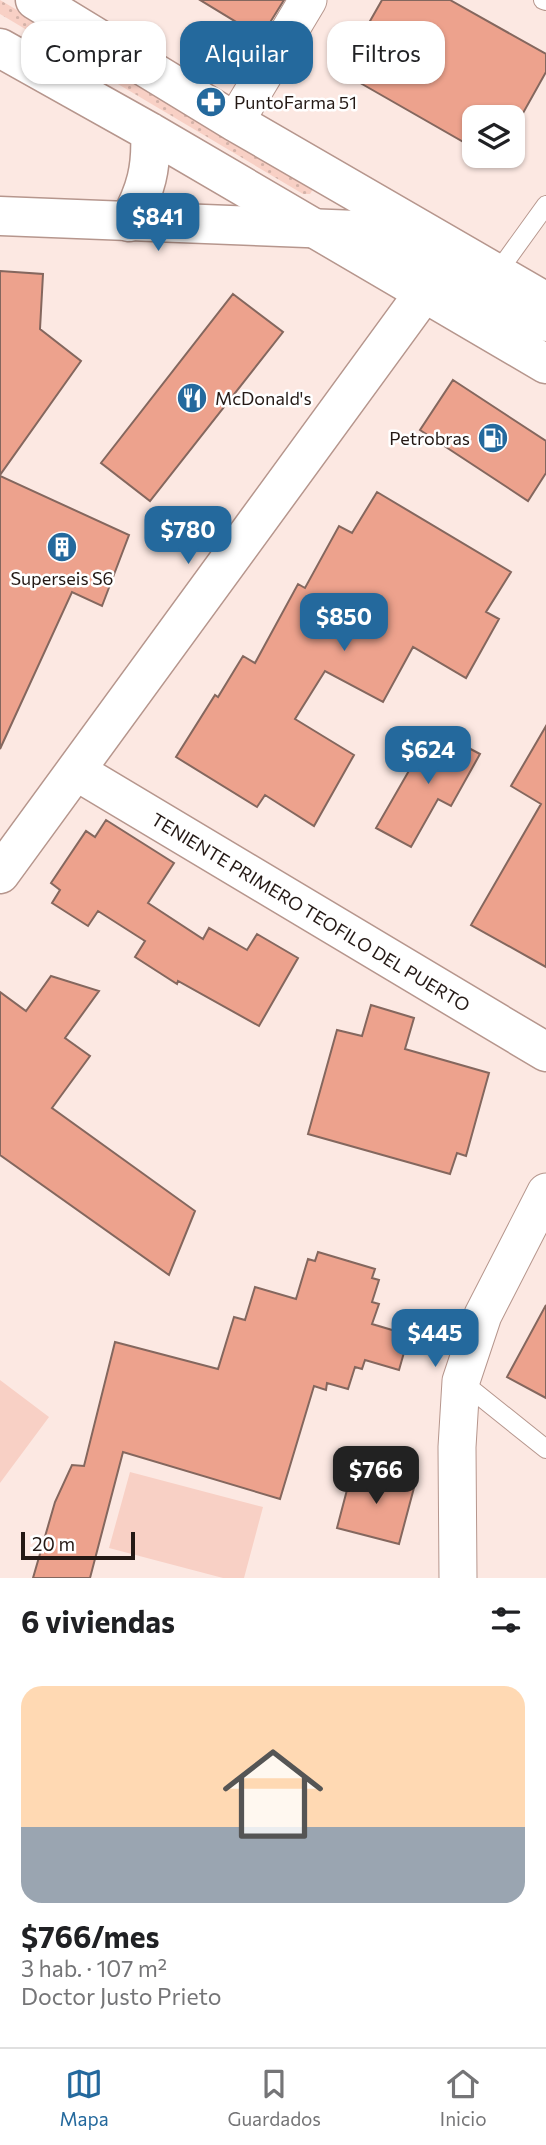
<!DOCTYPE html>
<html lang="es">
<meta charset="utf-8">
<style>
body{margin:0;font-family:Commissioner,sans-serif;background:#f6f6f6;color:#202124;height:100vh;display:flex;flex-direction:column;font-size:26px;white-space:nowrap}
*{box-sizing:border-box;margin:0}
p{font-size:23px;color:#757577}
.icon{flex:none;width:38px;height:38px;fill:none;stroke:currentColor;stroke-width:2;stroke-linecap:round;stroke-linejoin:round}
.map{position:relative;height:1578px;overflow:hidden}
.sheet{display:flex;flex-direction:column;background:#fff;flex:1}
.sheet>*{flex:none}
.hud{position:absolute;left:21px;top:21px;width:504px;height:63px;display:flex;gap:14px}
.buttons{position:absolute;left:462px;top:105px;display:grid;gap:14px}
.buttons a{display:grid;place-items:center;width:63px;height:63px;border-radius:14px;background:#fff;box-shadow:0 2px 5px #0004;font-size:35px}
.scale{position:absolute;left:21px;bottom:18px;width:114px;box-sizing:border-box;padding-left:7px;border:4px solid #241915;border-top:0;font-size:19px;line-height:24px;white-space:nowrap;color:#241915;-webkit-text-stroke:5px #fff;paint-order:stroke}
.price{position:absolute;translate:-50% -60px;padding:0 16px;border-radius:14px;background:#24699d;color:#fff;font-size:23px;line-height:46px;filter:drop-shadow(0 2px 4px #0008)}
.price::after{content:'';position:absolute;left:50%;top:42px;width:21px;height:16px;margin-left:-10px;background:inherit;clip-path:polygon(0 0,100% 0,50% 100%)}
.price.on{background:#222;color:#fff}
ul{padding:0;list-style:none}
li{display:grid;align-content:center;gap:14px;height:371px;padding:0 21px}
li span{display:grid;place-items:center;height:217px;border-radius:21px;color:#555}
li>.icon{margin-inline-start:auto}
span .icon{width:126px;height:126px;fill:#fffc;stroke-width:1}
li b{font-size:30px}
h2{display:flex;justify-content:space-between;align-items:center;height:84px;padding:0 21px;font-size:30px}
.tag{padding:0 24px;border-radius:21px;background:#fff;box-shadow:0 2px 5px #0004;font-size:24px;line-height:63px}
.tag.on{background:#24699d;color:#fff}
.dock{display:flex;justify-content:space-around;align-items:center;height:98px;border-top:2px solid #e0e0e0;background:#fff;font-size:19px;color:#757577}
.dock a{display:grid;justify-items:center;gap:4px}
.dock .on{color:#24699d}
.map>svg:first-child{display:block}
.grass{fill:url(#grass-dots)}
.green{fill:#f8d0c5}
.building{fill:#eda28d;stroke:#84675e;stroke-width:2}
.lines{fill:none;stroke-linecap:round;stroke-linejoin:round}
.service-casing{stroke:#b6968d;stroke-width:20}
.minor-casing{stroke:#b6968d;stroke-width:39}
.tertiary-casing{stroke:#b6968d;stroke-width:41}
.secondary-casing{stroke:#b6968d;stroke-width:41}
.trunk-casing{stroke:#b6968d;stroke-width:41}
.service{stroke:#fff;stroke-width:18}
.minor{stroke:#fff;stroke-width:37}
.tertiary{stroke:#fff;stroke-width:38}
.secondary{stroke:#fff;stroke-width:38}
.trunk{stroke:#fff;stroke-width:38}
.labels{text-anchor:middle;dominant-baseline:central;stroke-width:5;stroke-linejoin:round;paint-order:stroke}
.poi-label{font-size:18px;fill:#241915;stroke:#fff;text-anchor:start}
.street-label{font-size:18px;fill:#241915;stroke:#fff}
</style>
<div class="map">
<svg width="546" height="1578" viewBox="0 0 546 1578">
<defs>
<pattern id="grass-dots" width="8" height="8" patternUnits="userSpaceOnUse" patternTransform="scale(1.75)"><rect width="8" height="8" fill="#f8d0c5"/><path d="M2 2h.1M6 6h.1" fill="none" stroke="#d4b2a8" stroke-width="1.8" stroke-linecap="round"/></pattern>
</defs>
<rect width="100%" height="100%" fill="#fce8e2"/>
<!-- grass -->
<path class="grass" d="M0 0 310 183 313 189 310 194H303L0 14Z"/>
<!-- green -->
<path class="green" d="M0 1380 49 1417 0 1483Z
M130 1472 263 1507 244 1578H223L109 1548Z"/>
<!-- building -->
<path class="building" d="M200 0H284L261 37Z
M382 0H450L546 54V72L513 131V117H474V148L341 72Z
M0 271 43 274 40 329 81 361 0 475Z
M233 294 283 332 150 501 101 463Z
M453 380 546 441V473L528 501 420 430Z
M0 476 129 535 102 606 72 592 0 749Z
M377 492 511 572 486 612 499 619 466 678 413 647 383 702 325 671 295 719 354 755 314 826 265 795 257 807 176 757 215 695 218 697 243 656 255 663 298 584 305 588 339 526 352 533Z
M546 726V967L471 925 541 804 511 786Z
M433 729 480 754 451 806 438 799 411 847 376 828Z
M106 820 174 863 148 903 203 939 209 928 247 950 257 934 298 958 259 1026 178 981 177 984 135 957 145 941 98 911 88 926 52 903 60 890 51 883 86 831 95 837Z
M51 976 99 991 65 1038 90 1056 52 1108 195 1211 169 1275 0 1155V992L26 1011Z
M371 1005 414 1018 405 1049 489 1073 466 1156 457 1153 450 1174 308 1134 337 1030 362 1036Z
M318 1252 375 1269 372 1278 379 1280 372 1302 379 1304 372 1324 409 1335 399 1370 365 1360 362 1369 355 1367 348 1389 327 1383 326 1390 314 1386 280 1499 123 1452 90 1578H33L55 1502 72 1465 84 1466 115 1342 218 1369 234 1317 245 1320 255 1287 296 1299 308 1259 315 1261Z
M546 1305V1398L507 1377Z
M353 1467 415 1484 399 1544 337 1528Z"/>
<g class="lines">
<!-- service casing -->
<g class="service-casing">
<path id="service" d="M543 0 546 1
M497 273 546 205
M461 1381 546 1449"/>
</g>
<!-- minor casing -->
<g class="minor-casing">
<path id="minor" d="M235 122 308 0
M458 1578 457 1447 461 1381 483 1315 546 1192"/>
</g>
<!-- tertiary casing -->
<g class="tertiary-casing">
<path id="tertiary" d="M0 216 383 231 532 319 546 322
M76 771 546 1052"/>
</g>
<!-- secondary casing -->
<g class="secondary-casing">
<path id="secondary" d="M0 874 424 293"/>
</g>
<!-- trunk casing -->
<g class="trunk-casing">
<path id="trunk" d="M35 0 235 122 546 302
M0 48 150 132 546 364
M129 222C146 190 152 168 150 132"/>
</g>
<!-- service -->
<use href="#service" class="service"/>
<!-- minor -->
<use href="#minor" class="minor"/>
<!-- tertiary -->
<use href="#tertiary" class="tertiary"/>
<!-- secondary -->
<use href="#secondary" class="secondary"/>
<!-- trunk -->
<use href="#trunk" class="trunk"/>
</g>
<!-- icons -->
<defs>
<g id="pharmacy-disc" transform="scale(1.575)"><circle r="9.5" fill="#24699d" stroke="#fff"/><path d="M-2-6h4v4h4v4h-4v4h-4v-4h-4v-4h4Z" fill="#fff"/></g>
<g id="restaurant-disc" transform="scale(1.575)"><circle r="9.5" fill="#24699d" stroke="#fff"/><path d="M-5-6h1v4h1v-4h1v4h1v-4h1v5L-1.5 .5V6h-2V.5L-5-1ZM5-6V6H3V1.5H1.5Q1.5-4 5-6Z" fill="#fff"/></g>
<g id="fuel-disc" transform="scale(1.575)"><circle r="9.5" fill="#24699d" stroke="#fff"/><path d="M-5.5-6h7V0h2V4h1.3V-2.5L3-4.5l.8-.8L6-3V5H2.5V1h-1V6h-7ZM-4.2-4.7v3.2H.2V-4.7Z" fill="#fff"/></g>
<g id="building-disc" transform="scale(1.575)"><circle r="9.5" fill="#24699d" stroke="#fff"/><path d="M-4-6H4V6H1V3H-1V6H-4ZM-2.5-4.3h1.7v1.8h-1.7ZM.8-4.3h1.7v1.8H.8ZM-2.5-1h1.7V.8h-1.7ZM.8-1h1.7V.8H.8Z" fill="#fff"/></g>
</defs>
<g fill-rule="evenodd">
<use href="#pharmacy-disc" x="211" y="102"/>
<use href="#restaurant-disc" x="192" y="398"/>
<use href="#fuel-disc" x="493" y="438"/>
<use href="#building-disc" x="62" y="547"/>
</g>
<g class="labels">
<!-- poi labels -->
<g class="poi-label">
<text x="234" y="102">PuntoFarma 51</text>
<text x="215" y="398">McDonald's</text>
<text x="470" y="438" text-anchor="end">Petrobras</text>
<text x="62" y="578" text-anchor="middle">Superseis S6</text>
</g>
<!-- street labels -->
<g class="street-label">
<text transform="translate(311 912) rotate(31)">TENIENTE PRIMERO TEOFILO DEL PUERTO</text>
</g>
</g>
</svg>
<div class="buttons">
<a><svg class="icon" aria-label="layers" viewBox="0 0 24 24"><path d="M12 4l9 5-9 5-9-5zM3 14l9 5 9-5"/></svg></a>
</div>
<div class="scale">20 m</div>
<b class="price" style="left:158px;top:253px">$841</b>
<b class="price" style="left:188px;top:566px">$780</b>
<b class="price" style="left:344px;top:653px">$850</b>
<b class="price" style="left:428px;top:786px">$624</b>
<b class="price" style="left:435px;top:1369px">$445</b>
<b class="price on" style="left:376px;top:1506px">$766</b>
<div class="hud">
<a class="tag">Comprar</a>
<a class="tag on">Alquilar</a>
<a class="tag">Filtros</a>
</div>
</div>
<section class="sheet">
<h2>6 viviendas<svg class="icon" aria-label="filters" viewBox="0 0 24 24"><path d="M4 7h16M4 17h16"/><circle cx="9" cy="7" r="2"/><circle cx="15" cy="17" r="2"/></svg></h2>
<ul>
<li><span style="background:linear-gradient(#ffd9b3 65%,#9aa5b1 0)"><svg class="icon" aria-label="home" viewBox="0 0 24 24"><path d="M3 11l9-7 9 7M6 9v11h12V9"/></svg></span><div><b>$766/mes</b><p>3 hab. · 107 m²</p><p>Doctor Justo Prieto</p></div></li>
</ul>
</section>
<nav class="dock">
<a class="on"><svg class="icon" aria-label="map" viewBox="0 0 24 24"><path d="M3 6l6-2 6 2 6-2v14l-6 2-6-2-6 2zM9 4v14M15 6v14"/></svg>Mapa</a>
<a><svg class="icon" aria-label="saved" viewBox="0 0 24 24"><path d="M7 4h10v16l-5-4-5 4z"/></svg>Guardados</a>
<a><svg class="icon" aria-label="home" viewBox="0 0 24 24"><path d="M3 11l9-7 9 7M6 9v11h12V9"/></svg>Inicio</a>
</nav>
